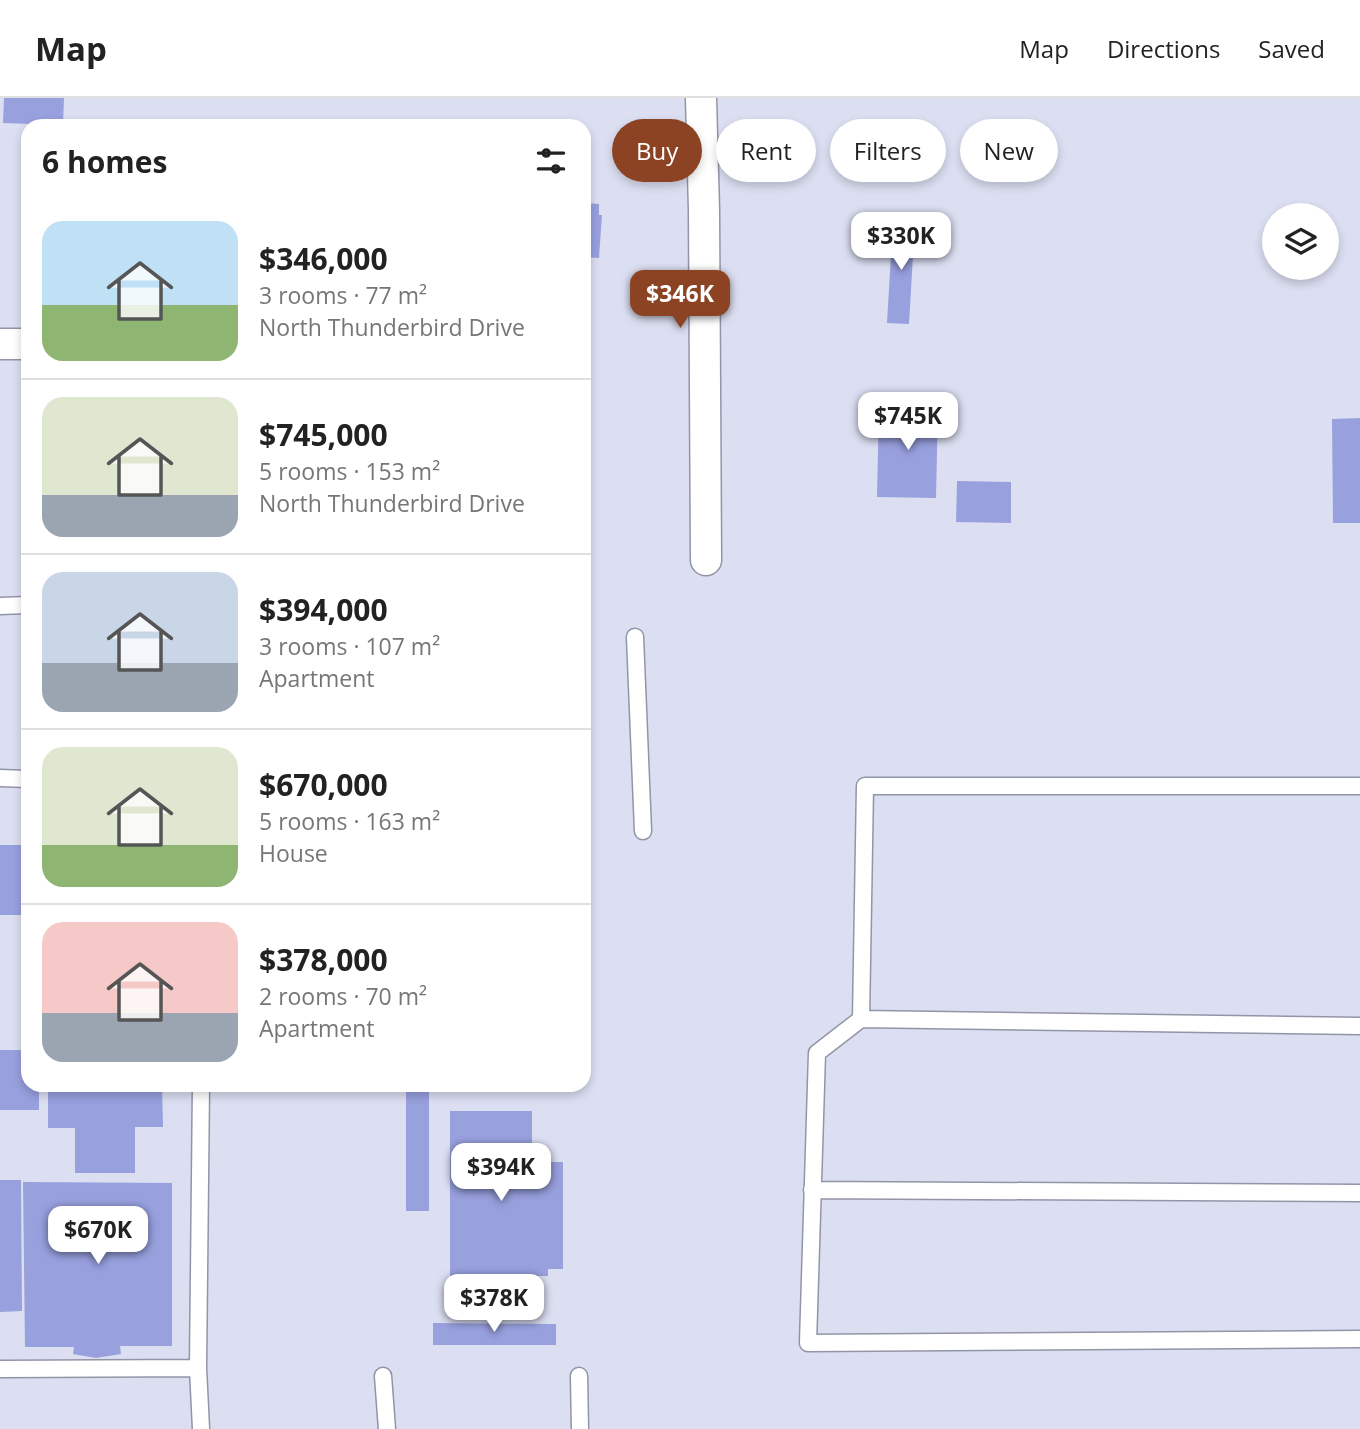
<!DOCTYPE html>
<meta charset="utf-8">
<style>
body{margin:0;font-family:"Open Sans",sans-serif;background:#f2f2f2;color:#222;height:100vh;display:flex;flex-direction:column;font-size:26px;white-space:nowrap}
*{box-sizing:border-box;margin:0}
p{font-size:23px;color:#767676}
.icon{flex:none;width:38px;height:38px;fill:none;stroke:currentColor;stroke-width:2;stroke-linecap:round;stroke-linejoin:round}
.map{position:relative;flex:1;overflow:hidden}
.sheet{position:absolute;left:21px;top:21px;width:570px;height:973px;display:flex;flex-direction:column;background:#fff;border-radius:21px;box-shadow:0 4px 10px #0003}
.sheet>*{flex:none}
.hud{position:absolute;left:612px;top:21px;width:642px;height:63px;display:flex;gap:14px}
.fabs{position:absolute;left:1262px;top:105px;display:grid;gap:14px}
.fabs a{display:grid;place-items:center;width:77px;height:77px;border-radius:50%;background:#fff;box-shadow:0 4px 10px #0003;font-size:35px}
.price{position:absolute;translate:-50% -60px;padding:0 16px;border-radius:14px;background:#fff;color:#222;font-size:23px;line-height:46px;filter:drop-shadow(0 2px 4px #0008)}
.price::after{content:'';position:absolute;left:50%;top:42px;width:21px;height:16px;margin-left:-10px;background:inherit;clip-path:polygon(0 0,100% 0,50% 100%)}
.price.active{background:#8b4323;color:#fff}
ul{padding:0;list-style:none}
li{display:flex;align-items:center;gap:21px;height:175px;padding:0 21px}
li+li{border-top:2px solid #e0e0e0}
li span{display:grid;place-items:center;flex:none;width:196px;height:140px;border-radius:21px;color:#555}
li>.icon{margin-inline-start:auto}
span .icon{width:84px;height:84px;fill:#fffc;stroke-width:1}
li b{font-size:30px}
h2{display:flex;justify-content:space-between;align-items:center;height:84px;padding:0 21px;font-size:30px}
.chip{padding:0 24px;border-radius:32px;background:#fff;box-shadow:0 4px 10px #0003;font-size:24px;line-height:63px}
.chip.active{background:#8b4323;color:#fff}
header{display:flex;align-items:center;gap:42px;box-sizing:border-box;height:98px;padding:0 35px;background:#fff;border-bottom:2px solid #e0e0e0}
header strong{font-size:33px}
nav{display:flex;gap:38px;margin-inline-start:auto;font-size:24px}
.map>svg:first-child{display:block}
.building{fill:#98a0de}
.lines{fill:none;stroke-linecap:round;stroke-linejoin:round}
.lane-casing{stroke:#9295a6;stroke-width:19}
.street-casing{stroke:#9295a6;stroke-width:33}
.lane{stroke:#fff;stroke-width:16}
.street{stroke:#fff;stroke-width:30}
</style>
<header>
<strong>Map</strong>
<nav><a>Map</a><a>Directions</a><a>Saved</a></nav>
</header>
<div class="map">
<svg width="1360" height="1331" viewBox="0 0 1360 1331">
<rect width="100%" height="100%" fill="#dcdff2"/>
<!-- building -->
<path class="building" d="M4 0H64L63 27 3 25Z
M584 105 599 106V117H602L599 160 584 159Z
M893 122 915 123 909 226 887 225Z
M879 307 938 308 936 400 877 399Z
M1360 320V425H1333L1332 321Z
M957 383 1011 384V425L956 424Z
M0 747H28V817H0Z
M584 780H588V928H584Z
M0 952H28V987H39V1012H0Z
M48 987H162L163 1029H135V1075H75V1030H48Z
M406 987H429V1113H406Z
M450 1013H532V1064H563V1171H548V1178H505V1196H450Z
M0 1082H21L22 1213 0 1214Z
M23 1084 172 1085V1248H120L121 1256 96 1260 73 1256 74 1249H25Z
M433 1225 556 1226V1247H433Z"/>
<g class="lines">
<!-- lane casing -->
<g class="lane-casing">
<path id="lane" d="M0 508 28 507
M635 539 643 733
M0 680 28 681
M861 921 865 688H1360
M1360 928 861 921 817 955 808 1245 1360 1241
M812 1092 1360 1095
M198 1270 201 987
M0 1271 198 1270 201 1331
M383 1278 387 1331
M579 1278 580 1331"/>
</g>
<!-- street casing -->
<g class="street-casing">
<path id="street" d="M701 0 704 112 706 462
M0 246H28"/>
</g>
<!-- lane -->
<use href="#lane" class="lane"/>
<!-- street -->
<use href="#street" class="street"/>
</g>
</svg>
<div class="fabs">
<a><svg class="icon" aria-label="layers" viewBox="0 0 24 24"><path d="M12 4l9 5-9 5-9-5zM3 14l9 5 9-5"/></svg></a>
</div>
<b class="price" style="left:901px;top:174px">$330K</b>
<b class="price active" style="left:680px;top:232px">$346K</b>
<b class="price" style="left:908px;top:354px">$745K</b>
<b class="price" style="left:501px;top:1105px">$394K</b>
<b class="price" style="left:98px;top:1168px">$670K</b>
<b class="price" style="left:494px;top:1236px">$378K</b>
<div class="hud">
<a class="chip active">Buy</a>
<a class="chip">Rent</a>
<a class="chip">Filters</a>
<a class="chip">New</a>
</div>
<section class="sheet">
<h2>6 homes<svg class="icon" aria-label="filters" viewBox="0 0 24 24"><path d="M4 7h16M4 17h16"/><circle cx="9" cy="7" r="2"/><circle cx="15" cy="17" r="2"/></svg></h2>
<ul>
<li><span style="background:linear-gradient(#bfe0f5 60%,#8fb573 0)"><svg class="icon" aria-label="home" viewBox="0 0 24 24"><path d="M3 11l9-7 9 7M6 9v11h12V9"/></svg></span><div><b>$346,000</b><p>3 rooms · 77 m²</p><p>North Thunderbird Drive</p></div></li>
<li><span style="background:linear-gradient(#dfe7d0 70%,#9aa5b1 0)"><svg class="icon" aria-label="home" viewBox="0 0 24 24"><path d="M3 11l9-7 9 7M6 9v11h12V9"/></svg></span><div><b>$745,000</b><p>5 rooms · 153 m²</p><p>North Thunderbird Drive</p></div></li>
<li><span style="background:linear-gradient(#c9d6e8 65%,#9aa5b1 0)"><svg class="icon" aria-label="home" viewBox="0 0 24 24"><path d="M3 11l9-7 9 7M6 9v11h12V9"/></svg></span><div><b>$394,000</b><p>3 rooms · 107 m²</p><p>Apartment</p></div></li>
<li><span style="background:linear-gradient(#dfe7d0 70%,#8fb573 0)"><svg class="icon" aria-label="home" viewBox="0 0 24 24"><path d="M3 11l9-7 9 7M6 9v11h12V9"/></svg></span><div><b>$670,000</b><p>5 rooms · 163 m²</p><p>House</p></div></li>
<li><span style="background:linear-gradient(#f6c9c9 65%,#9aa5b1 0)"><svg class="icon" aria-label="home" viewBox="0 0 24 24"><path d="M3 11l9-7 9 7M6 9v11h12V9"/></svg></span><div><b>$378,000</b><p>2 rooms · 70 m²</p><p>Apartment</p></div></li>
</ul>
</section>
</div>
